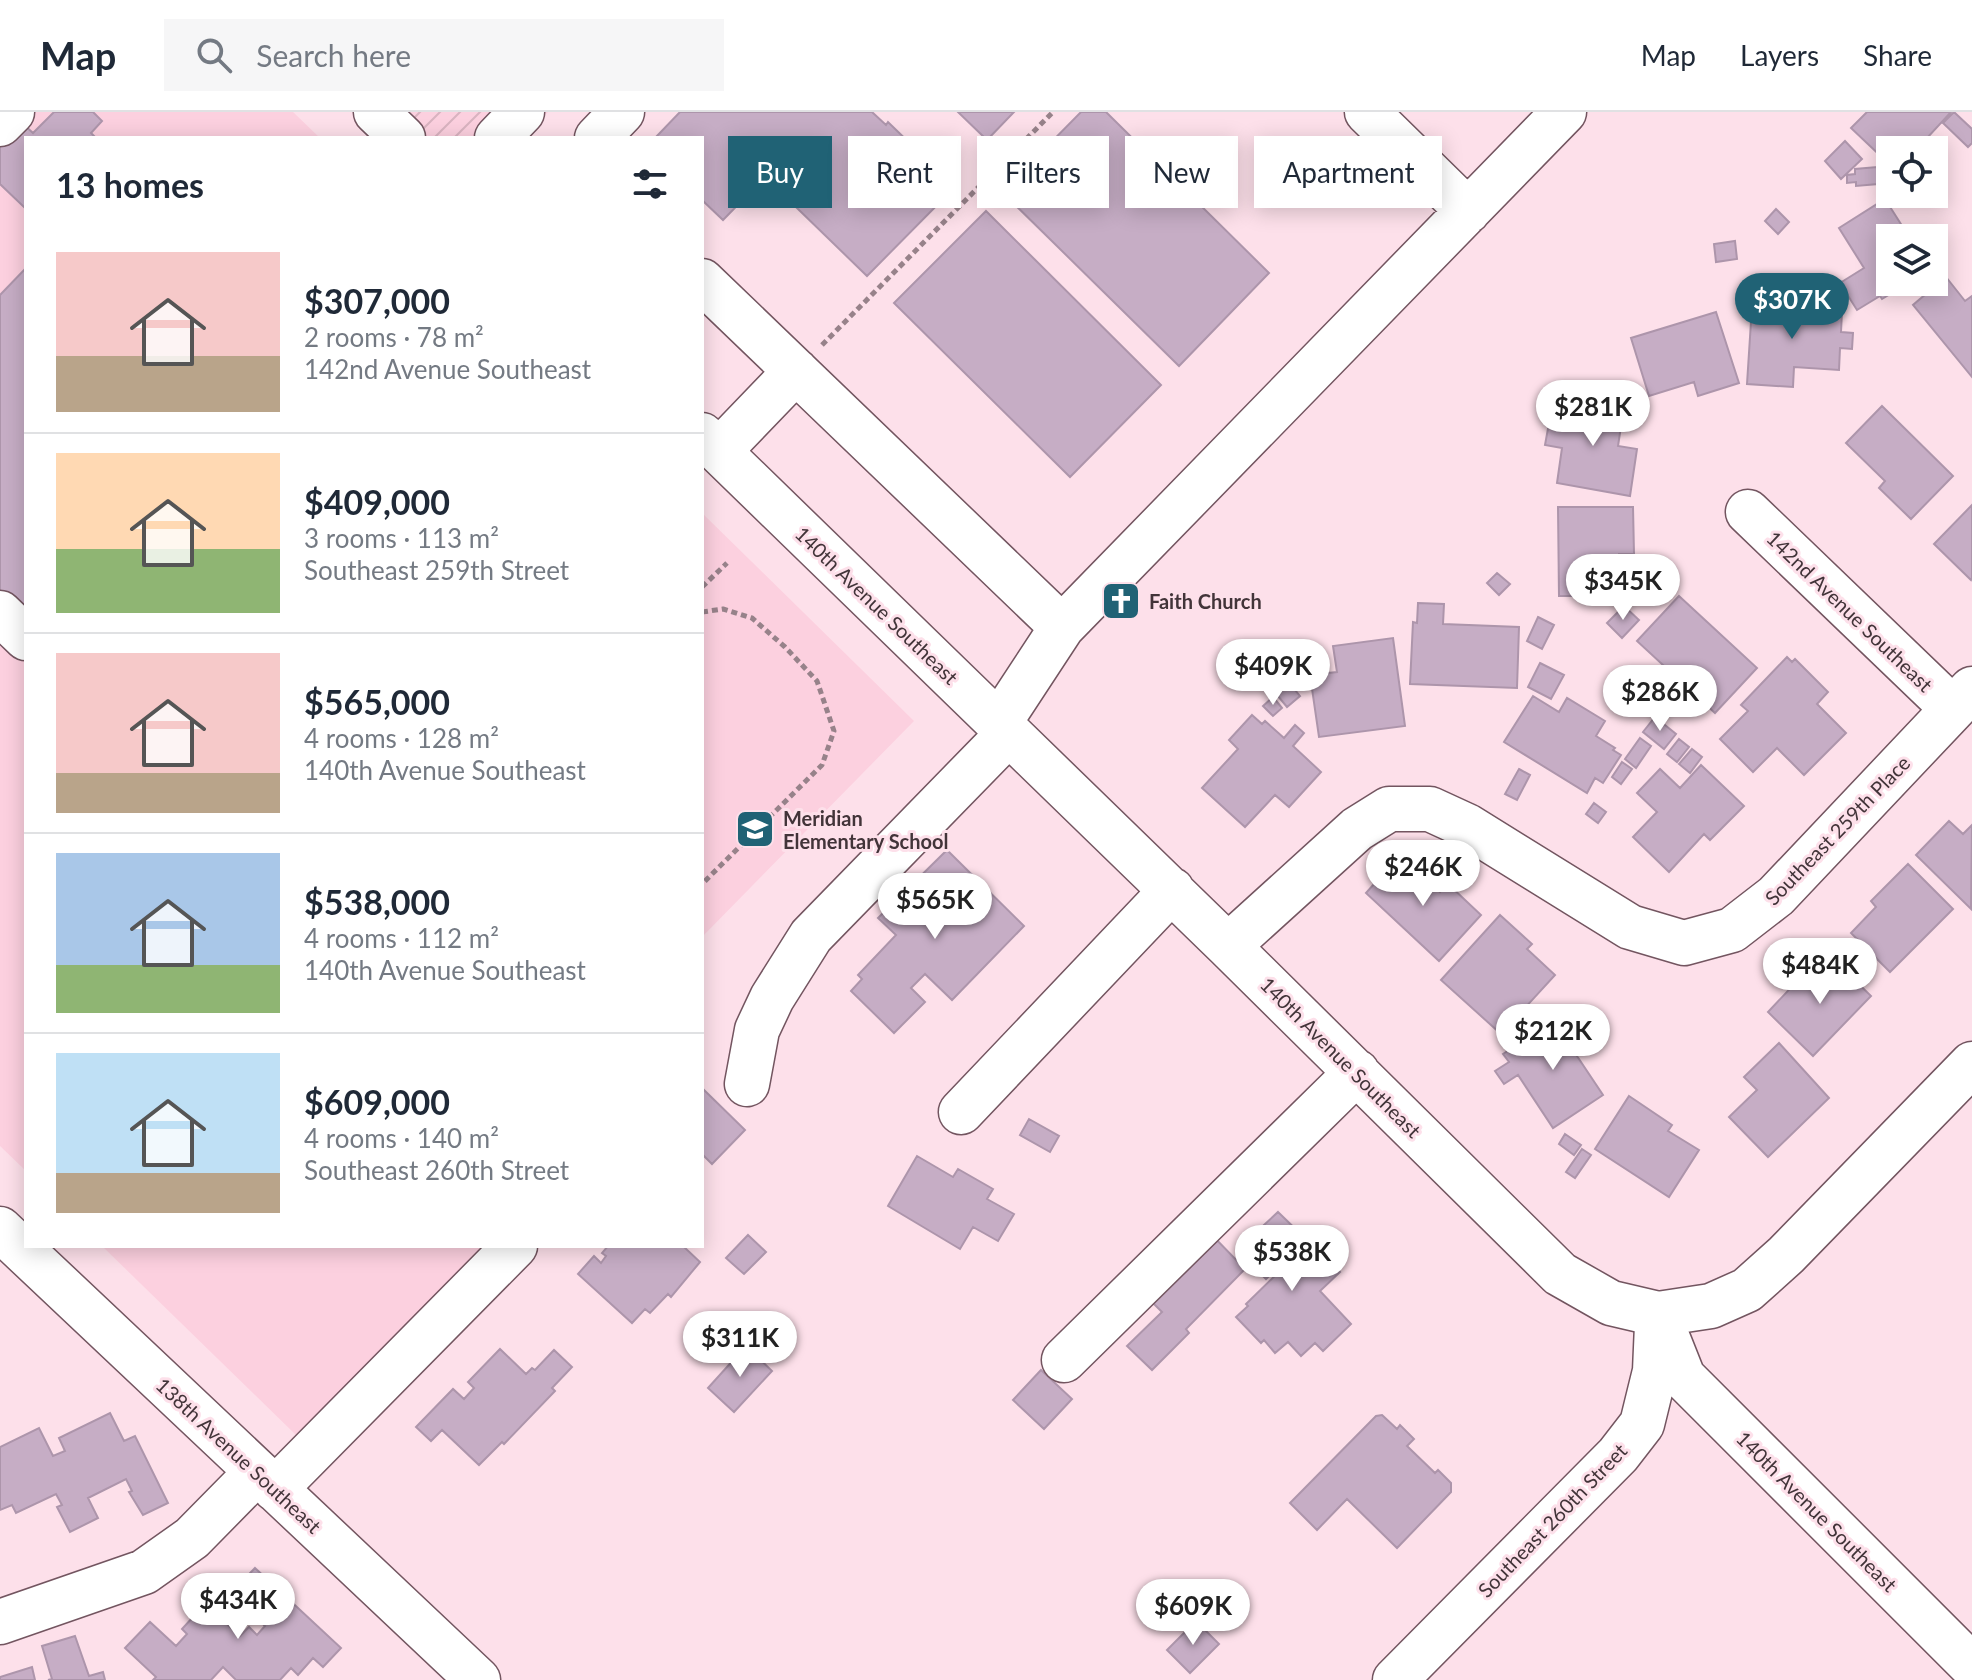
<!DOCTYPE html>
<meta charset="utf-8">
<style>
body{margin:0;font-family:Lato,sans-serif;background:#f6f6f7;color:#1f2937;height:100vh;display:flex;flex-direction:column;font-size:30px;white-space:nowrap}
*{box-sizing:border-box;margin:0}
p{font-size:26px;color:#747a83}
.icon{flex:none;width:44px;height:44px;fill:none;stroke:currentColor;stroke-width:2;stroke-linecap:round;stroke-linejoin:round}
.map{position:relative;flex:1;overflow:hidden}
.details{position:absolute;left:24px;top:24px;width:680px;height:1112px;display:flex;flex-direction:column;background:#fff;border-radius:0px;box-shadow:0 4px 20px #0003}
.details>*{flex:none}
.top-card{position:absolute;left:728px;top:24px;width:760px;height:72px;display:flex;gap:16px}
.controls{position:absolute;left:1876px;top:24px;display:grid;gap:16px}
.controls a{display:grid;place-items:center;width:72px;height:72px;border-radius:0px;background:#fff;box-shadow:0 4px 20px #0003;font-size:40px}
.price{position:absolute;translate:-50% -68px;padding:0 18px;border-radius:28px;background:#fff;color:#222;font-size:26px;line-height:52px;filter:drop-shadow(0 2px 4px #0008)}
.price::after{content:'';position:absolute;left:50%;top:48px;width:24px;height:18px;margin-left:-12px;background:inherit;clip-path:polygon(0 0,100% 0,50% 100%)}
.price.on{background:#206275;color:#fff}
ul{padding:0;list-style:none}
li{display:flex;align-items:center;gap:24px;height:200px;padding:0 32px}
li+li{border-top:2px solid #e0e1e3}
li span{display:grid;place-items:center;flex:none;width:224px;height:160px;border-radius:0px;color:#555}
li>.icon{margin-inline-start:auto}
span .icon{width:96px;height:96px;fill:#fffc;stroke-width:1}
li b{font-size:34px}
h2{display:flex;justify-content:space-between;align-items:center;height:96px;padding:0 32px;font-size:34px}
.chip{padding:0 28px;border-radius:0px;background:#fff;box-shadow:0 4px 20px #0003;font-size:28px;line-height:72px}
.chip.on{background:#206275;color:#fff}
header{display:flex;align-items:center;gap:48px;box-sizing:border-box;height:112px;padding:0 40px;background:#fff;border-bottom:2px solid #e0e1e3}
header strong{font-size:38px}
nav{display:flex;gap:44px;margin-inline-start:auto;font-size:28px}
.search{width:560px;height:72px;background:#f6f6f7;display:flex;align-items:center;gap:20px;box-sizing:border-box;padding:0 28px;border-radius:0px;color:#747a83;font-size:30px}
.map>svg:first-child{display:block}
.built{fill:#fcd0df}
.industrial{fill:url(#industrial-furrows)}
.building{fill:#c6adc5;stroke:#ad95ab;stroke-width:2}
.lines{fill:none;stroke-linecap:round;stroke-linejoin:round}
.minor-casing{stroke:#735560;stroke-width:47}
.path{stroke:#97828a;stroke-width:5;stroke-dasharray:6 4;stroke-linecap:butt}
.minor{stroke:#fff;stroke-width:44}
.labels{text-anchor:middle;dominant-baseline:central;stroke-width:6;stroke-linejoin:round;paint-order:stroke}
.poi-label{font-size:20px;font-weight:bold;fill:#423439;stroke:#fde0ea;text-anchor:start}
.street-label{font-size:20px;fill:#423439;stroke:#fde0ea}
</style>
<header>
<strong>Map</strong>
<div class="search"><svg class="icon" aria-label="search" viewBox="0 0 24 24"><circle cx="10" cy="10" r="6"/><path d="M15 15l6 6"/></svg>Search here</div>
<nav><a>Map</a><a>Layers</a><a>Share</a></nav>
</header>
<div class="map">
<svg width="1972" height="1568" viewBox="0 0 1972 1568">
<defs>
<pattern id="industrial-furrows" width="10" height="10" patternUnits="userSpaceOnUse" patternTransform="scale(2)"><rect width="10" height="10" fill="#fcd0df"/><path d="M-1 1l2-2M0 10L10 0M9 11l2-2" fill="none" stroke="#d9b3c0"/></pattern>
</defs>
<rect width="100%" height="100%" fill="#fde0ea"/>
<!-- built -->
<path class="built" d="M0 0H293L320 26H26V1059L0 1034Z
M702 401 914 609 702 825Z
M102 1134H483L297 1324Z"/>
<!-- industrial -->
<path class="industrial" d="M403 0H548L523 26H428Z"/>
<!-- building -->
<path class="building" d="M54 0H93L102 9 91 21 96 26H26V97L0 72V33L22 11 33 21Z
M680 0H872L886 13 888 10 955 75 867 164 765 65 723 108 702 88V26H655Z
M958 0H1014L987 28Z
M1081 0H1106L1269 161 1179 254 1002 80Z
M1867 0H1951L1916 38 1910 34 1906 38H1890V53L1851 16Z
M1954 0 1972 17V31L1968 35 1943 11Z
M1845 29 1862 47 1841 67 1825 49Z
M1877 55 1878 72 1856 74V70L1847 71V63L1855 62V57Z
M1885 87 1906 120 1911 116 1917 126H1890V170H1910L1882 187 1880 184 1857 198 1840 171 1864 156 1839 116Z
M1776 97 1789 110 1778 122 1765 109Z
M986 99 1161 273 1070 365 894 191Z
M1735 129 1737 147 1716 150 1714 132Z
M26 156V505L0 480V183Z
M1946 165 1965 189 1972 184V265L1913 193Z
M1759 179 1786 180 1785 197 1842 200 1841 220 1853 221 1852 237 1840 236 1839 258 1794 255 1793 275 1747 272 1752 194H1758Z
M1716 200 1739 271 1698 284 1694 270 1649 284 1631 226Z
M1569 286 1624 295 1618 334 1637 337 1630 384 1557 371 1562 336 1545 333 1549 311 1564 313Z
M1882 294 1953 364 1911 407 1879 376 1885 369 1846 331Z
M1972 393V466L1971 468 1934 432Z
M1558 395H1633L1634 442H1619V484H1559Z
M1497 461 1510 472 1499 483 1487 471Z
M1679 484 1757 556 1715 601 1637 529Z
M1418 491 1444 492 1443 512 1519 515 1517 576 1410 572 1413 510 1417 511Z
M1624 494 1639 508 1622 526 1607 511Z
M1538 505 1554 513 1542 537 1527 529Z
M1393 526 1405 614 1319 625 1310 563 1337 560 1333 534Z
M1787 545 1792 550 1795 547 1828 580 1817 592 1846 621 1804 663 1777 636 1753 660 1720 627 1748 599 1741 593Z
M1540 551 1564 563 1551 587 1528 575Z
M1277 556 1300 584 1287 595 1264 567Z
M1533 584 1559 600 1567 586 1605 609 1596 624 1615 636 1613 638 1621 643 1603 671 1595 666 1587 681 1504 630Z
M1273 585 1282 596 1273 604 1263 594Z
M1252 603 1262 612 1265 609 1284 626 1295 613 1304 621 1293 634 1321 660 1289 695 1275 683 1245 715 1202 676 1238 637 1229 628Z
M1655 605 1676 622 1664 637 1643 620Z
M1640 626 1651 634 1636 656 1625 647Z
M1679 627 1689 635 1677 650 1667 642Z
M1692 637 1702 645 1690 661 1679 652Z
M1622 650 1632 657 1621 672 1612 665Z
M1701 653 1744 694 1710 728 1704 722 1669 760 1633 725 1657 700 1637 681 1660 657 1680 676Z
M1519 657 1530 663 1517 688 1505 682Z
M1594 691 1606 700 1598 711 1586 702Z
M1949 709 1963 722 1972 713 1971 797 1916 743Z
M947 738 1024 814 952 888 925 862 911 876 925 890 894 921 851 879 862 867 858 863 896 823 878 806Z
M1400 743 1440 780 1448 772 1481 803 1439 849 1366 781Z
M1908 752 1953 797 1890 860 1851 821 1876 795 1871 789Z
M1500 803 1532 832 1527 837 1555 863 1501 922 1441 868Z
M1831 845 1871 884 1813 944 1768 900 1799 867 1805 872Z
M1552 910 1559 921 1573 911 1590 936 1577 944 1603 983 1553 1016 1518 963 1504 972 1495 959 1509 950 1503 942Z
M1779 931 1829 986 1768 1045 1729 1005 1757 978 1744 965Z
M702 976 745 1018 712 1052 702 1042Z
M1629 984 1672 1013 1668 1019 1699 1038 1669 1085 1595 1037Z
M1029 1007 1059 1024 1050 1040 1020 1023Z
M1565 1022 1581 1033 1574 1043 1559 1032Z
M1582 1037 1591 1043 1575 1066 1566 1060Z
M917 1044 953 1065 958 1057 993 1077 987 1087 1014 1102 998 1129 973 1115 960 1137 888 1094Z
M1278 1100 1340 1160 1320 1179 1351 1212 1323 1239 1315 1231 1301 1244 1288 1230 1275 1241 1264 1228 1261 1231 1236 1205 1248 1194 1246 1192 1283 1156 1280 1153 1266 1167 1253 1154 1267 1141 1251 1125Z
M1208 1119 1245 1157 1186 1217 1189 1221 1152 1258 1127 1234 1162 1200 1144 1182Z
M748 1123 766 1140 744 1162 726 1146Z
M608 1134H683L700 1150 671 1185 668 1182 650 1201 645 1197 632 1211 578 1162 594 1144 601 1151 606 1144 602 1141Z
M746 1234 772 1259 734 1300 708 1276Z
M500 1237 526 1262 532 1256 535 1258 554 1238 572 1255 552 1276 555 1279 504 1332 502 1330 479 1353 442 1318 431 1329 416 1315 453 1277 464 1287 474 1276 468 1270Z
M1041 1258 1072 1287 1044 1317 1013 1288Z
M110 1301 124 1329 135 1324 168 1391 143 1403 129 1380 132 1379 126 1367 88 1386 98 1406 70 1420 57 1395 62 1393 56 1382 16 1401 12 1393 0 1398V1335L39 1316 53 1344 65 1339 59 1326Z
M1382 1303 1397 1317 1400 1313 1414 1327 1407 1334 1435 1361 1438 1358 1451 1371V1380L1397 1436 1347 1387 1317 1418 1290 1391 1376 1304Z
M255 1456 341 1536 323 1555 313 1546 298 1563 291 1556 280 1568H236L223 1555 211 1568H153L156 1565 125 1536 150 1510 176 1534 187 1522 182 1517 205 1492 240 1524 249 1515 257 1523 265 1514 230 1482Z
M1196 1509 1219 1532 1190 1561 1167 1538Z
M75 1524 89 1564 103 1560 105 1568H48L52 1567 42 1534Z
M32 1555 35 1568H0V1565Z"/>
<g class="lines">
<!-- minor casing -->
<g class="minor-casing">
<path id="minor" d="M376 0 403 26
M1367 0 1468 99
M0 12 12 0
M497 26 522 0
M597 26 622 0
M702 169 1062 515
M702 323 1228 834 1560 1162 1611 1191 1658 1202 1711 1194 1747 1178 1786 1143 1972 952
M719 339 796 259
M1748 400 1953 597
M0 501 26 526
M999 611 1062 515 1564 0
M1228 834 1357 717 1389 697H1430L1467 714 1630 815 1684 831 1732 818 1776 784 1972 577
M747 972 757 918 772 886 811 824 1009 621
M961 1000 1172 778
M0 1117 478 1568
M1658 1202 1683 1265 1972 1554
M1064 1248 1357 960
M275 1377 515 1134
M0 1510 144 1460 192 1426 257 1360
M1395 1568 1618 1343 1642 1312 1655 1259 1657 1213"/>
</g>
<!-- path -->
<path class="path" d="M822 233 1053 0
M702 475 727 451
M702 500 723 497 752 506 785 535 817 569 834 619 822 653 702 772"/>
<!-- minor -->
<use href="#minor" class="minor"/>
</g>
<!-- icons -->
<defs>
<g id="church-square" transform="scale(2)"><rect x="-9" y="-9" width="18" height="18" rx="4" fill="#206275" stroke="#fde0ea"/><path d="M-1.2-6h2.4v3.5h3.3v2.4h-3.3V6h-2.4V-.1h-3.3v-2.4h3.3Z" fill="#fff"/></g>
<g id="school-square" transform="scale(2)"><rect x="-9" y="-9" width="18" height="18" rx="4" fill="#206275" stroke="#fde0ea"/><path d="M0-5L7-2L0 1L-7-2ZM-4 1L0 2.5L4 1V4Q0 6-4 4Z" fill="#fff"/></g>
</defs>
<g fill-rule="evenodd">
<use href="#church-square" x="1121" y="489"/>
<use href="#school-square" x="755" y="717"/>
</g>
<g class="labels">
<!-- poi labels -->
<g class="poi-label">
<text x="1149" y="489">Faith Church</text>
<text x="783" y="706">Meridian<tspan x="783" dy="23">Elementary School</tspan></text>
</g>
<!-- street labels -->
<g class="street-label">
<text transform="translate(877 493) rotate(44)">140th Avenue Southeast</text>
<text transform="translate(1850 499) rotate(44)">142nd Avenue Southeast</text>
<text transform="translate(1837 718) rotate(-46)">Southeast 259th Place</text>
<text transform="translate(1341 945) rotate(45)">140th Avenue Southeast</text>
<text transform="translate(239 1343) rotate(43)">138th Avenue Southeast</text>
<text transform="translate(1817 1399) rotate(45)">140th Avenue Southeast</text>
<text transform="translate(1552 1408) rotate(-46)">Southeast 260th Street</text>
</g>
</g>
</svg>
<div class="controls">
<a><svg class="icon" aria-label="locate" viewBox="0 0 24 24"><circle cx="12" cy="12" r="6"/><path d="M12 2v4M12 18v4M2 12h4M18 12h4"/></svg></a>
<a><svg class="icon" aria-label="layers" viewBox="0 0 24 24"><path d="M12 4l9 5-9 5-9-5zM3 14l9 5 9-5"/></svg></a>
</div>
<b class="price on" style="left:1792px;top:229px">$307K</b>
<b class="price" style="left:1593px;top:336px">$281K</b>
<b class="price" style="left:1623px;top:510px">$345K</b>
<b class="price" style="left:1273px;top:595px">$409K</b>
<b class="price" style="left:1660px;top:621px">$286K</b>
<b class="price" style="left:1423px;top:796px">$246K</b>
<b class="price" style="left:935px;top:829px">$565K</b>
<b class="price" style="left:1820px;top:894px">$484K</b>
<b class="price" style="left:1553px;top:960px">$212K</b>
<b class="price" style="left:1292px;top:1181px">$538K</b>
<b class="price" style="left:740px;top:1267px">$311K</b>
<b class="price" style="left:238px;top:1529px">$434K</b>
<b class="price" style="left:1193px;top:1535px">$609K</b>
<div class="top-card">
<a class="chip on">Buy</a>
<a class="chip">Rent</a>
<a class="chip">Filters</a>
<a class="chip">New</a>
<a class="chip">Apartment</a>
</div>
<section class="details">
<h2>13 homes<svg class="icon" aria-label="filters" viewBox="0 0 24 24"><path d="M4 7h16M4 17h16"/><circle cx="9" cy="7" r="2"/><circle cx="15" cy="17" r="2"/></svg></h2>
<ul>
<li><span style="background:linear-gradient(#f6c9c9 65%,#b9a48a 0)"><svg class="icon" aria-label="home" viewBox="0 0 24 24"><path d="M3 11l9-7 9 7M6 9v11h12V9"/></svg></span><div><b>$307,000</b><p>2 rooms · 78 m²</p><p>142nd Avenue Southeast</p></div></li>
<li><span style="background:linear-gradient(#ffd9b3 60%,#8fb573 0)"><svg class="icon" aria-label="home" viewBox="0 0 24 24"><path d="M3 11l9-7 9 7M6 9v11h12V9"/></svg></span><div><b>$409,000</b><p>3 rooms · 113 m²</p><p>Southeast 259th Street</p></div></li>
<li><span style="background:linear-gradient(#f6c9c9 75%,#b9a48a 0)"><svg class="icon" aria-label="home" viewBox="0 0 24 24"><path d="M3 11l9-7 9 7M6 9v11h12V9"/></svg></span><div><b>$565,000</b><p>4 rooms · 128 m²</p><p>140th Avenue Southeast</p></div></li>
<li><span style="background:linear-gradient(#a9c7e8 70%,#8fb573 0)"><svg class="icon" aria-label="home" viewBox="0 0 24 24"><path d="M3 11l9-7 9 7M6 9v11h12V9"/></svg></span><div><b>$538,000</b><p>4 rooms · 112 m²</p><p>140th Avenue Southeast</p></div></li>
<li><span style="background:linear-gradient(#bfe0f5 75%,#b9a48a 0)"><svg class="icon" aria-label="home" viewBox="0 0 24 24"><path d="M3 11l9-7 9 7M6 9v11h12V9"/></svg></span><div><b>$609,000</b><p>4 rooms · 140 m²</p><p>Southeast 260th Street</p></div></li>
</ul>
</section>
</div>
